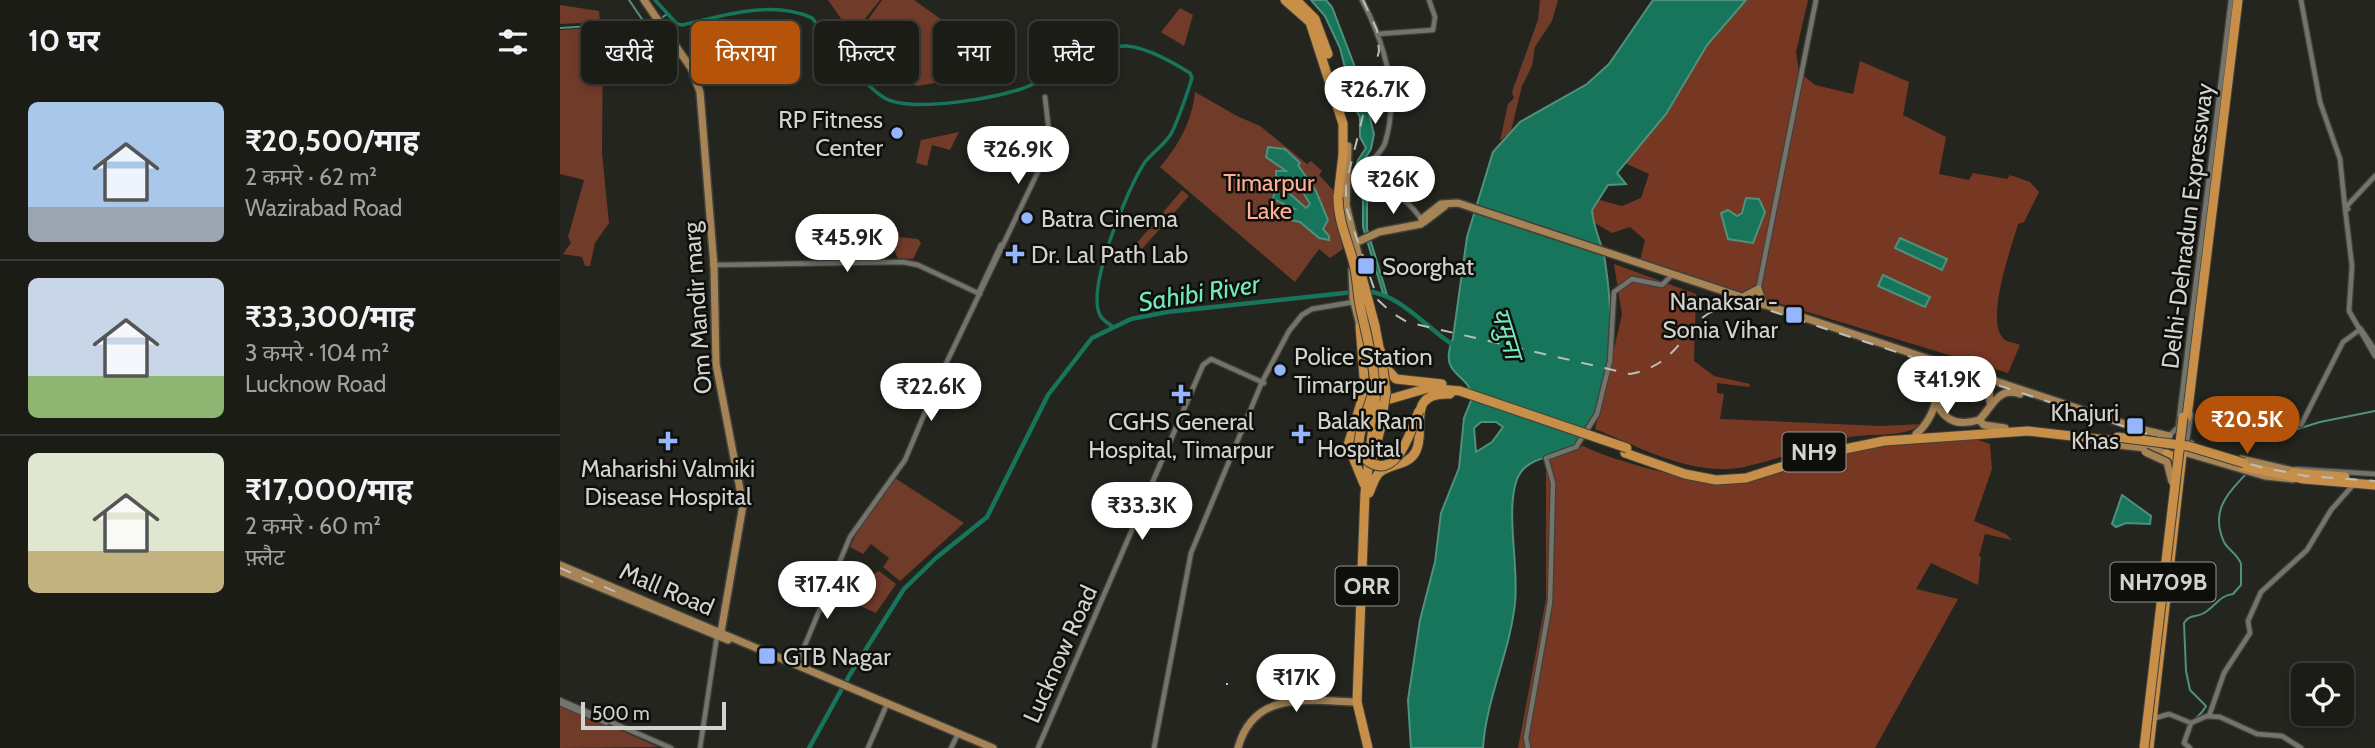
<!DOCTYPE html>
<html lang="hi">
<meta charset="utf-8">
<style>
body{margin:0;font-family:Cabin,"Noto Sans Devanagari",sans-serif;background:#252520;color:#f1f3f6;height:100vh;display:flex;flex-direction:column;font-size:26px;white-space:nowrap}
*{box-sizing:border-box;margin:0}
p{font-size:23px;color:#a0a1a1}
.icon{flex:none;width:38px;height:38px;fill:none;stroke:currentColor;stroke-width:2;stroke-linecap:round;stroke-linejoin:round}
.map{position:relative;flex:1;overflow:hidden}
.drawer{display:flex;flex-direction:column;background:#1c1c17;width:560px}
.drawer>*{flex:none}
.hud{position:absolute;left:21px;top:21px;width:665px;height:63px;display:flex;gap:14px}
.fabs{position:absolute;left:1731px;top:663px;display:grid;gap:14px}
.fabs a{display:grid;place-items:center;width:63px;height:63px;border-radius:10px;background:#1c1c17;box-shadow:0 4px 10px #0003,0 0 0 2px #3a3a36;font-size:35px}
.scale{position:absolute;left:21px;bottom:18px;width:145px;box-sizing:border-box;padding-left:7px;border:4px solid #d2d2ce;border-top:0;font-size:19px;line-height:24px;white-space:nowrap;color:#d2d2ce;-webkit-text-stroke:5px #0e0e0b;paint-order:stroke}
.price{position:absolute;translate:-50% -60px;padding:0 16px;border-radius:24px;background:#fff;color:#222;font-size:23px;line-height:46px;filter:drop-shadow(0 2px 4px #0008)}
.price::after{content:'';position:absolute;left:50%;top:42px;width:21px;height:16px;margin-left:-10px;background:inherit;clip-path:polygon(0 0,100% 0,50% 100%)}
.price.current{background:#b45309;color:#fff}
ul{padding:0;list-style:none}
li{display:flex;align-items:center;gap:21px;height:175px;padding:0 28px}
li+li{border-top:2px solid #3a3a36}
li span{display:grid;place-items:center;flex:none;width:196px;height:140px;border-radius:10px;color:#555}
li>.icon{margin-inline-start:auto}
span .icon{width:84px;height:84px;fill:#fffc;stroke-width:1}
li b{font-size:30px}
h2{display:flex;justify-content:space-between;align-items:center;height:84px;padding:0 28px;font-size:30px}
.pill{padding:0 24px;border-radius:10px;background:#1c1c17;box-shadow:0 4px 10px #0003,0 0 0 2px #3a3a36;font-size:24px;line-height:63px}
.pill.current{background:#b45309;color:#fff}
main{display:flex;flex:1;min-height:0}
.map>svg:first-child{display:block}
.green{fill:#713b2a}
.forest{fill:#773823}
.water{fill:#16755a;stroke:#4e917d;stroke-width:2;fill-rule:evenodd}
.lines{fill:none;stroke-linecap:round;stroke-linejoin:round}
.stream{stroke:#4e917d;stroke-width:2}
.canal{stroke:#16755a;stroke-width:3.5}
.river{stroke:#16755a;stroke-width:4.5}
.minor-casing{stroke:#41413b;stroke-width:7}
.major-casing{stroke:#41413b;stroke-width:10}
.highway-casing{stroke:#41413b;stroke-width:11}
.minor{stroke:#74746c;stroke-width:4.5}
.major{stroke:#a68456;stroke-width:7}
.highway{stroke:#c78f47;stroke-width:9}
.rail{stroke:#bdbdb9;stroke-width:2;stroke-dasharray:12 12;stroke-linecap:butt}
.major-bridge-casing{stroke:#41413b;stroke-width:10;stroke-linecap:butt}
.highway-bridge-casing{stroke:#41413b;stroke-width:11;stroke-linecap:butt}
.major-bridge{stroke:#a68456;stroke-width:7}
.highway-bridge{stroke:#c78f47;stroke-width:9}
.poi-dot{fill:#95b6fd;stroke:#0e0e0b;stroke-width:2.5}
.labels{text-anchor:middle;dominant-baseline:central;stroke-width:5;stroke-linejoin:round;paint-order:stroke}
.shield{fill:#0e0e0b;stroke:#979794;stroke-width:2}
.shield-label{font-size:23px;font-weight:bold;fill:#d2d2ce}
.poi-label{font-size:24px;fill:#d2d2ce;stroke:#0e0e0b;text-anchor:start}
.park-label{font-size:24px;fill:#feaf95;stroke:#0e0e0b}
.street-label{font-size:24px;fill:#d2d2ce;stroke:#0e0e0b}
.water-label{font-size:26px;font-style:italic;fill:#71e9bf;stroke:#0e0e0b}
</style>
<main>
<section class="drawer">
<h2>10 घर<svg class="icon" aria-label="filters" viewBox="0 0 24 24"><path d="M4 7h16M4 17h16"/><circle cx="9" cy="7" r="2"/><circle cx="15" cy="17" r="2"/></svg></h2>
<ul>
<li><span style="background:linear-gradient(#a9c7e8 75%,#9aa5b1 0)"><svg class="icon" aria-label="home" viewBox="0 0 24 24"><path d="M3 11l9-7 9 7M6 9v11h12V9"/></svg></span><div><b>₹20,500/माह</b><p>2 कमरे · 62 m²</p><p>Wazirabad Road</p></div></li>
<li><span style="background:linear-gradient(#c9d6e8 70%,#8fb573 0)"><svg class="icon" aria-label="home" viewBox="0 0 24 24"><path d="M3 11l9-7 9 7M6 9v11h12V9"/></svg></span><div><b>₹33,300/माह</b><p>3 कमरे · 104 m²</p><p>Lucknow Road</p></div></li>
<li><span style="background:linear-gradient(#dfe7d0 70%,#c2b280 0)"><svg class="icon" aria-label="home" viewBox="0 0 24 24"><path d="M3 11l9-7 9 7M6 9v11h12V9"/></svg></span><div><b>₹17,000/माह</b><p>2 कमरे · 60 m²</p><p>फ़्लैट</p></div></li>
</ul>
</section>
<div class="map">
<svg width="1815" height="748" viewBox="0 0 1815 748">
<rect width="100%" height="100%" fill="#25251f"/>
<!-- green -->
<path class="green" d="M268 0H320L304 20 308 40 303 50Z
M354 0 403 35 453 30 451 56 455 70 357 86 327 77 304 54 310 44 307 21 322 0Z
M980 0H998L992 21 975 47 972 66 962 86 951 131 940 141 948 104 954 98 952 92 978 20Z
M0 5 39 11 40 22 0 24Z
M620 8 633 15 624 46 601 32Z
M43 27 42 153 49 223 35 243 30 266H25L22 257 3 254 11 243 8 237 24 180 0 174V30Z
M635 92 677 116 700 126 747 164 751 161 762 171 759 175 773 190 775 219 783 249 770 258 759 249 735 282 600 167C619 145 632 121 635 92Z
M399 132 390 150 372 145 367 166 356 163 361 140Z
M622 190 629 196 582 249 576 244Z
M324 231 339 232V237L358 239 361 243 353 259 338 258Z
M335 478 404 523 340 581 323 567 329 558 311 544 303 554 290 547 303 520Z
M319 571 336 584 316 613 283 598 278 590 284 572 308 577Z
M0 703 98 747 0 748Z"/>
<!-- forest -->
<path class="forest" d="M1186 0H1248L1236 52 1239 72 1255 85 1293 94 1300 61 1349 82 1343 115 1386 137 1379 174 1409 180 1413 173 1447 179 1450 175 1470 182 1479 192 1464 222 1458 224C1452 246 1423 324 1445 340 1448 342 1456 343 1460 345L1448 373 1080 261 1085 240 1070 227 1052 233 1033 222 1032 210 1036 199 1062 206 1081 198 1089 174 1065 163 1106 114 1147 45Z
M1054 264 1136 294 1134 361 1154 376 1190 384 1189 387 1157 383V393L1164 394 1160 419 1321 426 1363 424C1342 439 1310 432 1285 438 1253 446 1221 458 1188 466 1136 479 1082 448 1035 429L1062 315Z
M1412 438 1430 444 1432 469 1414 521 1446 534 1452 540 1425 534 1419 556 1421 557 1418 585 1371 563 1356 589 1398 599 1315 748H958L986 599V466L989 458 1023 446C1053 461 1140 485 1172 481 1212 477 1251 457 1290 449 1331 440 1371 440 1412 438Z"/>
<!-- water -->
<path class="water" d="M751 0H766L772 7 801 83 814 134 811 149 798 170 807 196V229L827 295 823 293 803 227V200L793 178 798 160 806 148 800 137V117L796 110 780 48 765 16Z
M1093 0H1186L1147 45 1106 114 1057 173 1066 184 1048 185 1032 210C1033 228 1042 243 1045 261 1054 321 1057 394 1016 444 1002 460 965 452 956 482 946 514 959 568 955 603 950 652 926 699 923 748H851L848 700 860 620 875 562 881 513 899 468 904 418 913 396C906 371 878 376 893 338L907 237 933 152 960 122 1027 84 1049 64ZM921 422H936L943 427 932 442 916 452 914 428Z
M77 35 79 39 66 67 54 63 52 39Z
M708 147 725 149 740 163 738 165 756 191 768 220 763 229 769 236V240L759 238 740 222 721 218V212L735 209 713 199 715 190 729 193 746 208 750 204 740 187 716 177V171H726L706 157Z
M1186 198 1199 199 1205 212 1193 243 1168 239 1161 213 1168 210 1177 216 1182 213Z
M1340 238 1387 259 1382 270 1335 248Z
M1323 275 1370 297 1365 307 1318 286Z
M1562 495 1591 516 1590 524 1566 523 1556 527 1552 524Z"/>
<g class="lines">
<!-- stream -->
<path class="stream" d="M69 0 84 22
M103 17 107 14
M0 28 94 22
M1731 431 1760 422 1815 411
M1625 734C1629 720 1640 718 1646 706L1630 690 1626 671 1624 623C1629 614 1636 618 1644 613 1655 607 1660 595 1673 594L1681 585V564C1678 554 1668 550 1664 542 1650 511 1667 494 1687 473"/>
<!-- canal -->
<path class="canal" d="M95 0 117 24 123 25C163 15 213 0 252 18 272 42 298 80 323 97 348 114 441 98 469 86 495 74 537 44 567 46 588 48 612 62 630 73L632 78C626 97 620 116 611 134 604 145 593 152 585 162 568 187 526 288 540 315 542 320 548 323 552 326"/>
<!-- river -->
<path class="river" d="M806 291C841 294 867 329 895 346
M249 748 289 676 344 589 376 558 427 517 488 395 532 338 571 319 607 312 794 292"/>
<!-- minor casing -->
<g class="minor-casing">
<path id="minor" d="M802 0C825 44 840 94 825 143 821 154 810 160 806 169 825 186 847 198 861 219
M1741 0 1760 102 1780 159 1785 208 1788 209
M817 34 873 30 875 17 869 0
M1815 176 1785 208 1792 266 1789 311 1815 356
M152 265 343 262 358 265 420 294
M1198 291 1256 0
M418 294 441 245
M1800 328 1815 350
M366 401 376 377
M1741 425 1783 342 1798 331
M1609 436 1618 427 1671 0
M1627 440 1631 414
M1736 469 1815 474
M237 664 290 537 345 460 382 372 486 155 490 141 485 97
M0 700 111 748
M0 703 46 723
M1649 716 1664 673 1690 633 1688 621 1701 592 1747 550 1771 510 1794 484
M1592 719 1609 714 1631 723 1647 716 1660 717 1697 734 1722 736 1741 748
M140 748 157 636
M308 748 327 704
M391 748 397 736
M478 748 643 365 651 359 704 383
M594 748 631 553 702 382 729 331 742 315 752 309 794 302
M968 748 966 738 990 602 993 483 986 458 1016 447 1037 414 1050 361 1054 292 1072 279 1102 285 1112 275
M1630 748 1624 743 1631 723"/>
</g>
<!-- major casing -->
<g class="major-casing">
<path id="major" d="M84 0 131 68 140 92 154 266 156 364 183 505 161 632
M788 146 786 205 801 266
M862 219 881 204 898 203 1580 429 1609 436
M864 222 885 206
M793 244 819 232 861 224
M792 270 793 298 800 326
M1181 298 1198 289 1204 305
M1353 359C1389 370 1379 415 1356 434
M1420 378 1429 390 1430 402
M1376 390 1383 379 1399 369
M1376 403C1386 422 1398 426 1419 420L1424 425 1445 428
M1419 420C1432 408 1437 386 1460 394
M1550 444 1586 448 1613 455 1629 452 1631 444
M1627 453 1705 476 1733 479
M1681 459 1738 472
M0 565 433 748
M0 571 168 640
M678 748C694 689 750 701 797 702"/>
</g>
<!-- highway casing -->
<g class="highway-casing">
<path id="highway" d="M725 0 750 22 783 124V154L778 197
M736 0 755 19 768 54
M800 326 805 390 788 445 804 484
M815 326 819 347
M820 350 826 368 836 379 882 384
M820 402 868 388 900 391
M1627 417 1678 0
M1065 453 1125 474 1156 480 1186 478 1265 453 1324 441 1468 431 1556 441
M1607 454 1613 463 1614 475
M813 458 820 430
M1682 466 1744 479 1815 485
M1733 473 1785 477
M809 493C812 487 814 478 819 473 830 463 849 466 856 451 867 429 844 392 890 394
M808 748 797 702 805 493 814 418
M1589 748 1622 455"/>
</g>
<!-- minor -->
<use href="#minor" class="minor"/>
<!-- major -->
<use href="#major" class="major"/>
<!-- highway -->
<use href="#highway" class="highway"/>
<!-- rail -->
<path class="rail" d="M803 0 817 30 819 51 786 184V207L818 300 832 313 847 322 1070 374C1139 361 1117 295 1199 307L1584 433 1700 467 1746 476 1815 481
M0 568 56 592
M667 685V683"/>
<!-- major-bridge casing -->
<g class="major-bridge-casing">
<path id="major-bridge" d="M1585 452 1607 462 1612 482"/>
</g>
<!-- highway-bridge casing -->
<g class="highway-bridge-casing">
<path id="highway-bridge" d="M778 197C778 220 787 239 793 261 798 277 797 294 801 310 809 347 819 380 814 418
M798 262 815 326
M900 391 1067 448
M812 395C808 410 799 428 799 444 799 451 803 458 809 462 838 480 851 429 859 411
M820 430 826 392 823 369
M1557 437 1628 446 1684 463
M1584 748 1623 417"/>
</g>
<!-- major-bridge -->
<use href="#major-bridge" class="major-bridge"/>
<!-- highway-bridge -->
<use href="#highway-bridge" class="highway-bridge"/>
</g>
<!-- markers -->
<g class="poi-dot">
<circle cx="337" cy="133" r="7"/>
<circle cx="467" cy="218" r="7"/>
<path d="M451.5 243.5h7v7h7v7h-7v7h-7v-7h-7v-7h7z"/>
<rect x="797" y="257" width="18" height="18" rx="3.5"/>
<rect x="1225" y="306" width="18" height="18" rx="3.5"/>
<circle cx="720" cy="370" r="7"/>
<path d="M617.5 383.5h7v7h7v7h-7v7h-7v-7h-7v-7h7z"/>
<rect x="1566" y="417" width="18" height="18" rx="3.5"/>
<path d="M737.5 423.5h7v7h7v7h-7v7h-7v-7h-7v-7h7z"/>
<path d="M104.5 430.5h7v7h7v7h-7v7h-7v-7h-7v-7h7z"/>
<rect x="198" y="647" width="18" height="18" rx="3.5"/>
</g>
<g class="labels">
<!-- shield labels -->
<g class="shield">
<rect x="1222.5" y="432.5" width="63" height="39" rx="5"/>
<rect x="1550.5" y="562.5" width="105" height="39" rx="5"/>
<rect x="775.5" y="566.5" width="63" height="39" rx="5"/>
</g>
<g class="shield-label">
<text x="1254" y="452">NH9</text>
<text x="1603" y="582">NH709B</text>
<text x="807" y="586">ORR</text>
</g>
<!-- poi labels -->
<g class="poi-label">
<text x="323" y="119" text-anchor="end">RP Fitness<tspan x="323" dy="28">Center</tspan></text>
<text x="481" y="218">Batra Cinema</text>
<text x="471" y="254">Dr. Lal Path Lab</text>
<text x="822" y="266">Soorghat</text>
<text x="1218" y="301" text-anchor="end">Nanaksar -<tspan x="1218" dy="28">Sonia Vihar</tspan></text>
<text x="734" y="356">Police Station<tspan x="734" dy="28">Timarpur</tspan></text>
<text x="1559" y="412" text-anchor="end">Khajuri<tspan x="1559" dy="28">Khas</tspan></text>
<text x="757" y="420">Balak Ram<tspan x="757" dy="28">Hospital</tspan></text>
<text x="621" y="421" text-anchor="middle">CGHS General<tspan x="621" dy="28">Hospital, Timarpur</tspan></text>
<text x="108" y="468" text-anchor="middle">Maharishi Valmiki<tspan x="108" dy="28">Disease Hospital</tspan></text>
<text x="223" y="656">GTB Nagar</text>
</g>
<!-- park labels -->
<g class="park-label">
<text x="709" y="182">Timarpur<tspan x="709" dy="28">Lake</tspan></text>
</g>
<!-- street labels -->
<g class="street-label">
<text transform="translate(1627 226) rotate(-83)">Delhi-Dehradun Expressway</text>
<text transform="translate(137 308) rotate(-94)">Om Mandir marg</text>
<text transform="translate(107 589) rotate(23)">Mall Road</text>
<text transform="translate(500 654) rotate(-66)">Lucknow Road</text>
</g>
<!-- water labels -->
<g class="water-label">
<text transform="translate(639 293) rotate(-9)">Sahibi River</text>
<text transform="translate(947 333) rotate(73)">यमुना</text>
</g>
</g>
</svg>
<div class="fabs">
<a><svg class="icon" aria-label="locate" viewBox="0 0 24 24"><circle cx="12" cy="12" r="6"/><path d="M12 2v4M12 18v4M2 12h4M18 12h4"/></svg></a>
</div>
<div class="scale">500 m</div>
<b class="price" style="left:815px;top:126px">₹26.7K</b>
<b class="price" style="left:458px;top:186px">₹26.9K</b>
<b class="price" style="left:833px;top:216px">₹26K</b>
<b class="price" style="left:287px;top:274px">₹45.9K</b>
<b class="price" style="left:1387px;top:416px">₹41.9K</b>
<b class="price" style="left:371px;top:423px">₹22.6K</b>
<b class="price current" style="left:1687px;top:456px">₹20.5K</b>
<b class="price" style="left:582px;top:542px">₹33.3K</b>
<b class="price" style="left:267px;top:621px">₹17.4K</b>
<b class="price" style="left:736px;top:714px">₹17K</b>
<div class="hud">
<a class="pill">खरीदें</a>
<a class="pill current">किराया</a>
<a class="pill">फ़िल्टर</a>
<a class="pill">नया</a>
<a class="pill">फ़्लैट</a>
</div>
</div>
</main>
